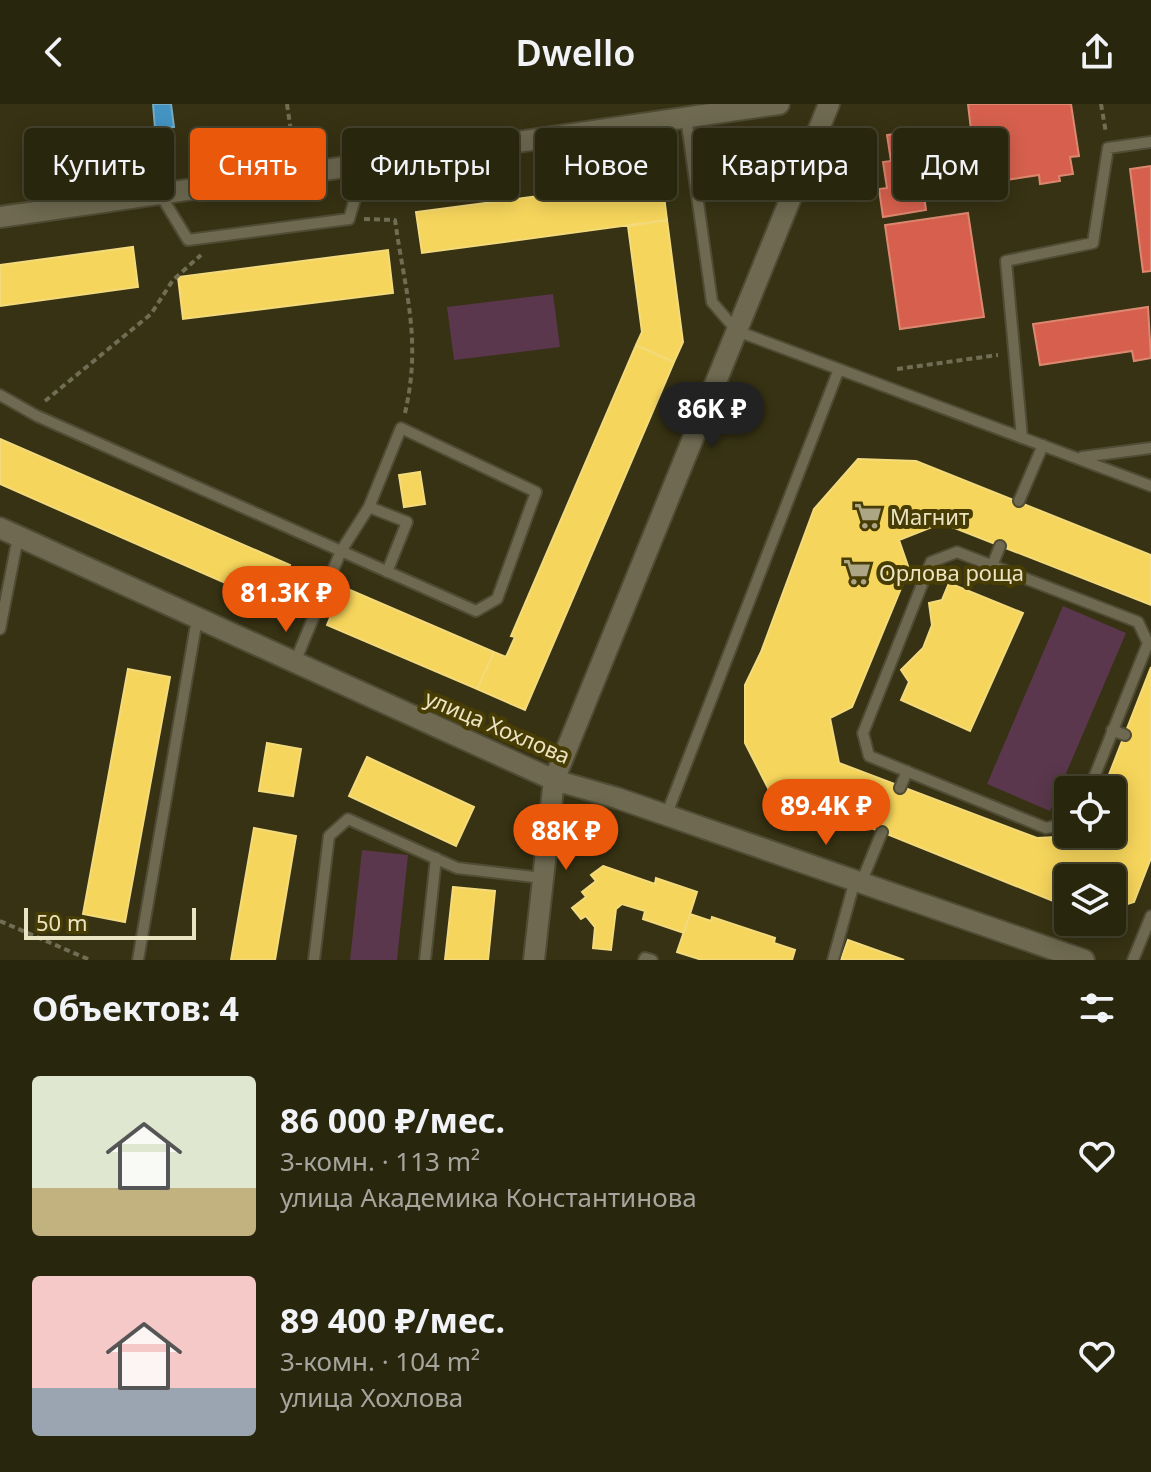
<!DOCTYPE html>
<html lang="ru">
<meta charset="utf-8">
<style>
body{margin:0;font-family:"Noto Sans",sans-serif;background:#312e17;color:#f1f3f6;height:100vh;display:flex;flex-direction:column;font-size:30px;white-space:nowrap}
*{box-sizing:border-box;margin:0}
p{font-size:26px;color:#a5a59e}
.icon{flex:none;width:44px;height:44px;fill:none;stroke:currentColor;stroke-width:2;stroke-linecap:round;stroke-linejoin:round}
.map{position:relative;height:856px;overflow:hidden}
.drawer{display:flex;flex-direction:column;background:#29260e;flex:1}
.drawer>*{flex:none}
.banner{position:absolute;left:24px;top:24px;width:1104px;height:72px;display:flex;gap:16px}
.buttons{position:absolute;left:1054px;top:672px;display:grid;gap:16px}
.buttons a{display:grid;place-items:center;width:72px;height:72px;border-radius:8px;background:#29260e;box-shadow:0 4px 20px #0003,0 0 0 2px #45432e;font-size:40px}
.scale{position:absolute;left:24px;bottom:20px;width:172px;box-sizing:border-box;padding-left:8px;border:4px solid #ebe4c3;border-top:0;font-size:22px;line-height:28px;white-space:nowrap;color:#ebe4c3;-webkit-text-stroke:6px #463c04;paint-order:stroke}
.price{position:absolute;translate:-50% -68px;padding:0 18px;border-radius:28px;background:#ea580c;color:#fff;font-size:26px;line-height:52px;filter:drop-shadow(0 2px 4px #0008)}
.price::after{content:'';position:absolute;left:50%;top:48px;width:24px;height:18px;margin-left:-12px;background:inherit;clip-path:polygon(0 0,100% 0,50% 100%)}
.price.active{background:#222;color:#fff}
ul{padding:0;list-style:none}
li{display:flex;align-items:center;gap:24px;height:200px;padding:0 32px}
li span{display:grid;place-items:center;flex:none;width:224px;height:160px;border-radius:8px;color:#555}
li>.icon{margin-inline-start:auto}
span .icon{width:96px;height:96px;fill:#fffc;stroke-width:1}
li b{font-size:34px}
h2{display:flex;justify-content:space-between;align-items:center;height:96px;padding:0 32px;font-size:34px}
.chip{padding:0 28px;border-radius:8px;background:#29260e;box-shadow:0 4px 20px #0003,0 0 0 2px #45432e;font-size:28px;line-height:72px}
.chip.active{background:#ea580c;color:#fff}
header{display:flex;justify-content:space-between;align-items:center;height:104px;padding:0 32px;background:#29260e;font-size:36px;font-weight:600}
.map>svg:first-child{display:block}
.green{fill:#5a374c}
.homes{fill:#f6d55c;stroke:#f3da7b;stroke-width:2}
.shops{fill:#d6604d;stroke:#dc8870;stroke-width:2}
.schools{fill:#4393c3;stroke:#75abc3;stroke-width:2}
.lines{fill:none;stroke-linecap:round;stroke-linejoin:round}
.lane-casing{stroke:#4f4b34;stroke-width:14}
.street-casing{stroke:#4f4b34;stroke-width:24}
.path{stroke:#716d55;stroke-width:4;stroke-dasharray:6 4;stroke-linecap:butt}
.lane{stroke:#6e6950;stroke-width:10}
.street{stroke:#6e6950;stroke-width:20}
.labels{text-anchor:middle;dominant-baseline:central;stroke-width:8;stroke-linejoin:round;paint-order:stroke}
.poi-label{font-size:22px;fill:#ebe4c3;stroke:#463c04;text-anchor:start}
.street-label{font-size:22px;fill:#ebe4c3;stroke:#463c04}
</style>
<header><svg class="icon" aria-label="back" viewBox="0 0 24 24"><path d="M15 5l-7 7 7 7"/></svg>Dwello<svg class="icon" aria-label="share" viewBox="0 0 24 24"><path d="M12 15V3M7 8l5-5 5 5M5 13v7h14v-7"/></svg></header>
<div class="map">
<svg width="1151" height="856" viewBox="0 0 1151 856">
<rect width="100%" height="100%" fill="#373213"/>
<!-- green -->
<path class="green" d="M553 190 560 243 454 256 447 203Z
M1063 502 1126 529 1050 707 987 680Z
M362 746 408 751 397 856H350Z"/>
<!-- homes -->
<path class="homes" d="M662 76 667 116 422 149 416 108Z
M667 116 683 238 674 258 636 241 642 228 628 122Z
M133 143 138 183 0 202V161Z
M388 146 393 189 183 215 178 173Z
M636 241 674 258 525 606 477 585 494 548 506 553 515 533 511 532Z
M0 335 290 461 273 500 0 380Z
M858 355 916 357 1151 451V501L942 419 899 436 909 465 852 603 830 614 839 659 1037 734 1112 730V686H1103L1151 563V754L1134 798 1112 805V774H1068V803L882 728 770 688 745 639V581L761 548 814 405Z
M420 368 425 400 404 403 399 371Z
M949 479 1023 509 970 627 901 596 909 578 901 566 923 544 932 521 929 499 942 496Z
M343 483 494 548 477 585 327 521Z
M128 565 170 573 125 818 83 810Z
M267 639 301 645 293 692 259 687Z
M367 653 474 703 456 742 349 692Z
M254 724 296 732 275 856H231Z
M603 762 655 780 656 774 697 788 684 829 643 815 645 807 622 800 616 805 611 846 593 844 595 823 586 812 581 815 572 804 586 793 582 788 596 777 591 771Z
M453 783 495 787 488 856H445Z
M690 810 711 817 712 813 775 834 774 839 795 846 792 856H702L677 848Z
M848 836 904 856H841Z"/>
<!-- shops -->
<path class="shops" d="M968 0H1071L1079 52 1070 53 1073 70 1059 72 1060 77 1040 80 1039 71 979 80 973 38 953 41 951 29 971 26Z
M915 27 926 106 883 113 879 85 887 84 883 58 891 57 887 31Z
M1151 62V167L1143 168 1130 65Z
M968 109 984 213 900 225 885 121Z
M1148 203 1151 254 1134 257 1132 247 1040 261 1033 220Z"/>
<!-- schools -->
<path class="schools" d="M153 0H171L174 23 155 24Z"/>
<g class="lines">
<!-- lane casing -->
<g class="lane-casing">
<path id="lane" d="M686 13 712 198 737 227 1151 382
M160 90 188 136 349 115 365 61
M0 291 37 312 341 447 476 507 497 495 536 388 401 324 369 403 341 447 295 558
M1022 334 1006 157 1093 139 1108 44 1151 38
M1082 353 1151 344
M1019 397 1043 341
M369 403 407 418 387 468
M992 462 1000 442
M0 525 18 433
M1112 626 1125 631
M900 684 907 667
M666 712 839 265
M1068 719 1046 724 869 652 863 629 931 458 957 448 1138 518 1148 539 1089 686
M861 779 882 728
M138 856 197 515
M314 856 329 732 348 715 457 764 543 774
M425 856 436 754
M644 856 645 854 652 856
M833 856 855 776
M1133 856 1151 812"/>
</g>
<!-- street casing -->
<g class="street-casing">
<path id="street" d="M0 113 779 0
M0 424 554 676 617 694 1084 856
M534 856 554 676 829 0"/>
</g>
<!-- path -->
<path class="path" d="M287 0 294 49
M1101 0 1106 29
M364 115 395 116C405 188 422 235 405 309
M897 265 998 251
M45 297 151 210 173 176 201 151
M0 817 90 856"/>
<!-- lane -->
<use href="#lane" class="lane"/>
<!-- street -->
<use href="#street" class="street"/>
</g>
<!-- icons -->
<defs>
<g id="supermarket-bare" transform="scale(2.16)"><path d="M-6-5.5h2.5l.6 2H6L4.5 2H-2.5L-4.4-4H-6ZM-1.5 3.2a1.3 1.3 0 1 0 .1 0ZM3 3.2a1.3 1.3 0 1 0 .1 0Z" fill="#aca685" stroke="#463c04" stroke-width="2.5" paint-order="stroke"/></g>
</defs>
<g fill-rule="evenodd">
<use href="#supermarket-bare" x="868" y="412"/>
<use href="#supermarket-bare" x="857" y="468"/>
</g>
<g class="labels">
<!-- poi labels -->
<g class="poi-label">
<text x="890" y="412">Магнит</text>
<text x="879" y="468">Орлова роща</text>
</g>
<!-- street labels -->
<g class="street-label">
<text transform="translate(498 622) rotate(23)">улица Хохлова</text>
</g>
</g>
</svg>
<div class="buttons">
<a><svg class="icon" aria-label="locate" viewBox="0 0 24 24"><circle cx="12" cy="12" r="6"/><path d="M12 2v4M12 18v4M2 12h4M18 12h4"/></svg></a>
<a><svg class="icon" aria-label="layers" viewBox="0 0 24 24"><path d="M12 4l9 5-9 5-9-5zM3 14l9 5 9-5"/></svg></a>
</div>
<div class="scale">50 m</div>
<b class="price active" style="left:712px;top:346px">86K ₽</b>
<b class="price" style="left:286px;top:530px">81.3K ₽</b>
<b class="price" style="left:826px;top:743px">89.4K ₽</b>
<b class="price" style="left:566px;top:768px">88K ₽</b>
<div class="banner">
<a class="chip">Купить</a>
<a class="chip active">Снять</a>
<a class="chip">Фильтры</a>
<a class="chip">Новое</a>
<a class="chip">Квартира</a>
<a class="chip">Дом</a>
</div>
</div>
<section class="drawer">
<h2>Объектов: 4<svg class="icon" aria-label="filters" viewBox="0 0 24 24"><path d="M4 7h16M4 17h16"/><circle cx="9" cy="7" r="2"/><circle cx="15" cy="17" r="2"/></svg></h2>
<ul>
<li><span style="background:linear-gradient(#dfe7d0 70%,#c2b280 0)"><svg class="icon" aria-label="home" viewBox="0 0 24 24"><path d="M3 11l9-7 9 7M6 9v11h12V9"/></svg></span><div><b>86 000 ₽/мес.</b><p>3-комн. · 113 m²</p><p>улица Академика Константинова</p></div><svg class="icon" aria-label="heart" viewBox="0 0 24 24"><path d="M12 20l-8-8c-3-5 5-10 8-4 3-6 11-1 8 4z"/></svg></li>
<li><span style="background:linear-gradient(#f6c9c9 70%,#9aa5b1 0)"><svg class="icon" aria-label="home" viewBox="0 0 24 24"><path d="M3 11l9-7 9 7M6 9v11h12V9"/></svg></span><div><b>89 400 ₽/мес.</b><p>3-комн. · 104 m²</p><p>улица Хохлова</p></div><svg class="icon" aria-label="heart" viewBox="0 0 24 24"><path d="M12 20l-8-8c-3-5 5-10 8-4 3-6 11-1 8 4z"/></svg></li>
</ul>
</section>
